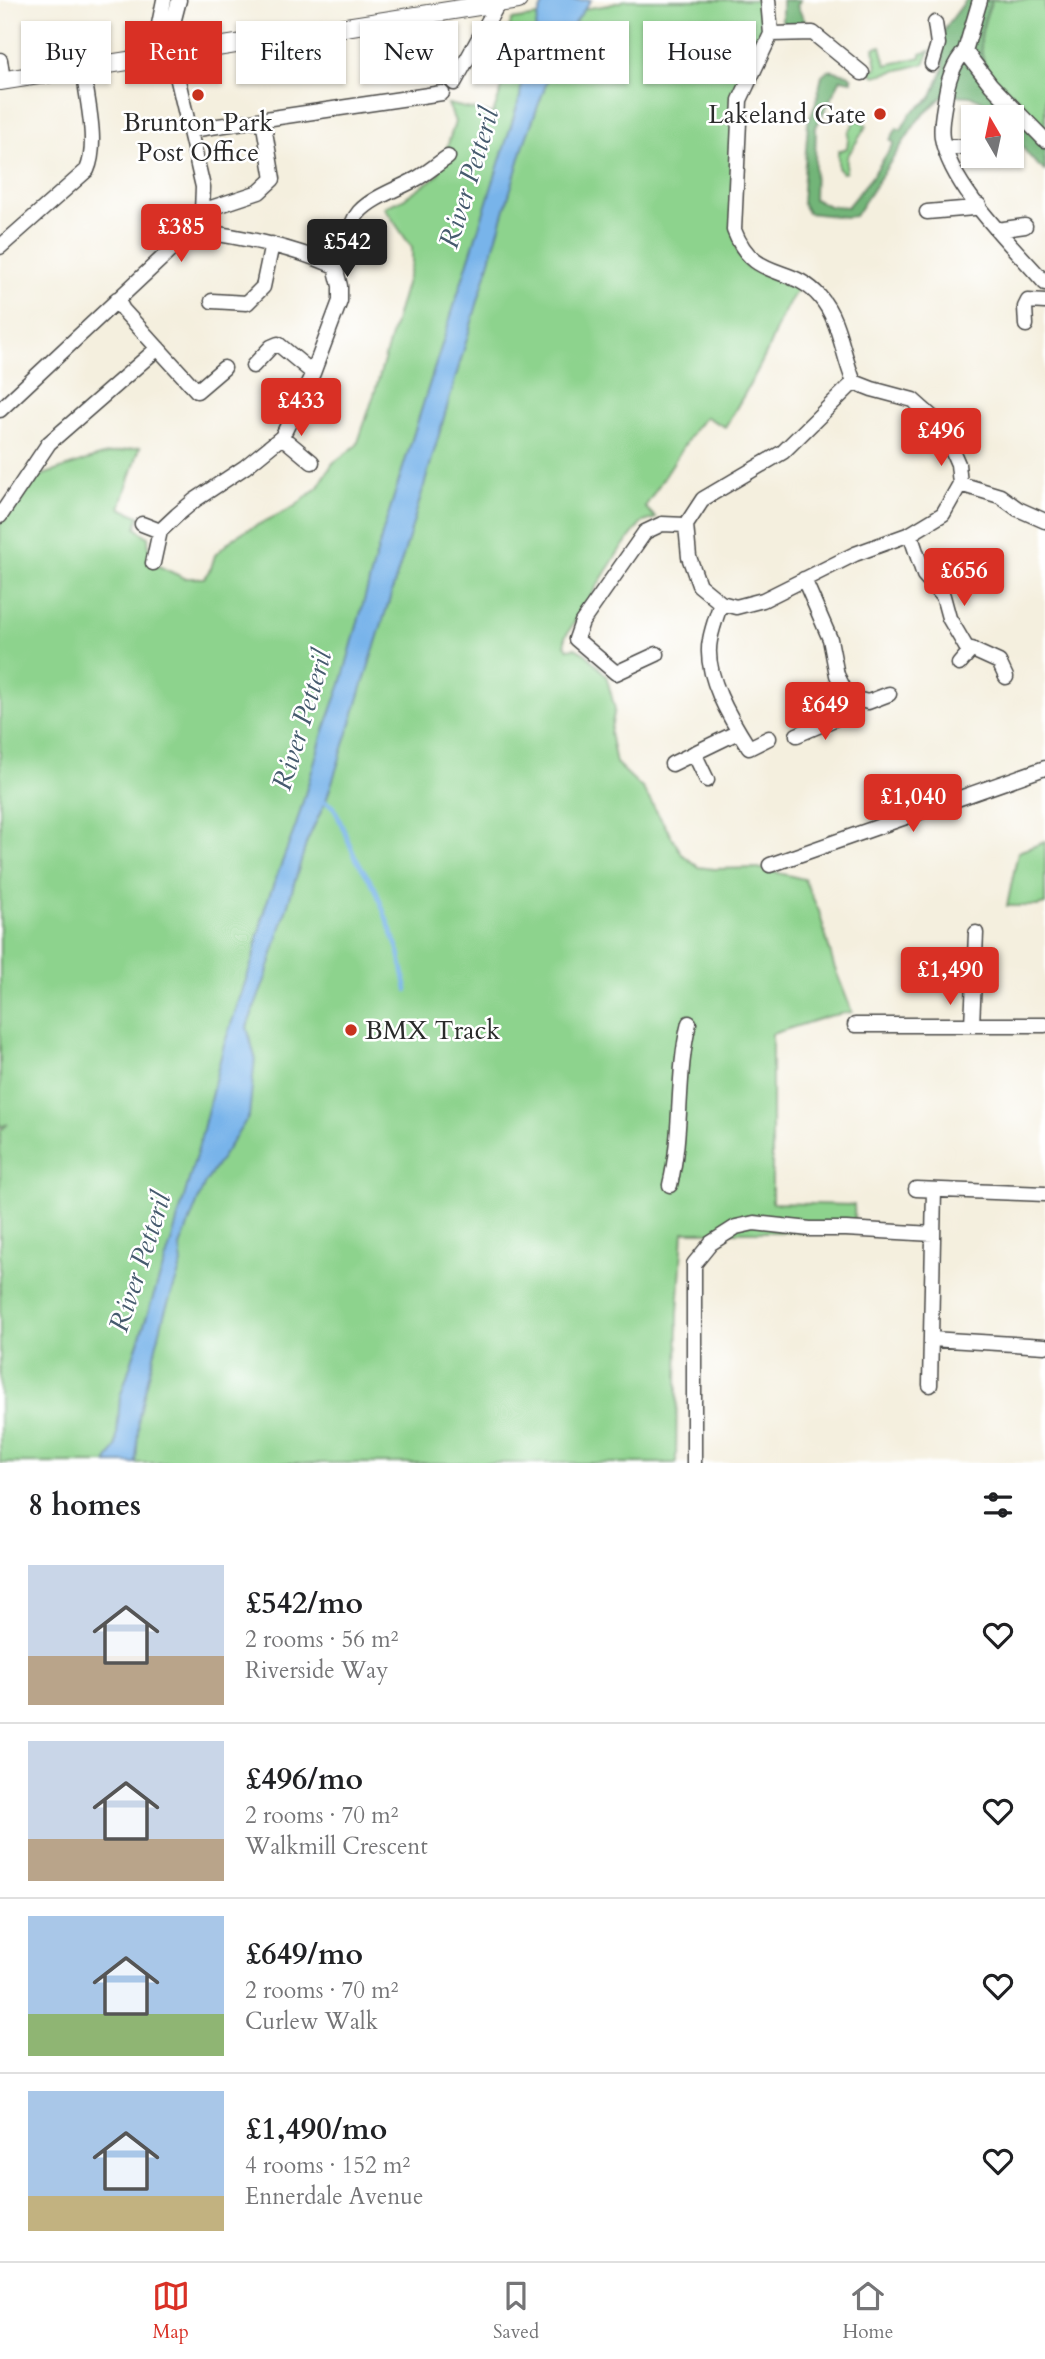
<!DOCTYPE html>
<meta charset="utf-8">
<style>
body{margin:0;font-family:Cardo,serif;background:#f2f2f2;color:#202124;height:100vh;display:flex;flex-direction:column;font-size:26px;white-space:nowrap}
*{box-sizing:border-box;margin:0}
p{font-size:23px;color:#757577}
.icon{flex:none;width:38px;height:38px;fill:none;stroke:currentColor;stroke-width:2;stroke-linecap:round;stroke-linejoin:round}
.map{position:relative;height:1463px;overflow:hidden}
.details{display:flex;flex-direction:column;background:#fff;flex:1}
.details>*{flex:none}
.banner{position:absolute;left:21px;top:21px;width:1004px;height:63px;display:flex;gap:14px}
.needle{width:46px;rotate:351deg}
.controls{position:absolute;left:961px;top:105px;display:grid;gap:14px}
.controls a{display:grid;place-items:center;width:63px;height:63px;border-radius:0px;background:#fff;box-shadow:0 2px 5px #0004;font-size:35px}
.price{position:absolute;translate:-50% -60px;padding:0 16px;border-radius:7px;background:#d93025;color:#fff;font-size:23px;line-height:46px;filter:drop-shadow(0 2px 4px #0008)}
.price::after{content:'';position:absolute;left:50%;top:42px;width:21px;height:16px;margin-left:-10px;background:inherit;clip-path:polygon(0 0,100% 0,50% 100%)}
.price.active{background:#222;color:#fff}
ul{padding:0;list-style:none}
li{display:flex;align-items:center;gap:21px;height:175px;padding:0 28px}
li+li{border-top:2px solid #e0e0e0}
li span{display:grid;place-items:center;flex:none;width:196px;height:140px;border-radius:0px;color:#555}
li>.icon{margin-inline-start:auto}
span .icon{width:84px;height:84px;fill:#fffc;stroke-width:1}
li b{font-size:30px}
h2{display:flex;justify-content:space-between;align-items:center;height:84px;padding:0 28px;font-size:30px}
.pill{padding:0 24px;border-radius:0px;background:#fff;box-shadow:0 2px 5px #0004;font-size:24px;line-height:63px}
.pill.active{background:#d93025;color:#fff}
.tab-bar{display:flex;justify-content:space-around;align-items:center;height:98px;border-top:2px solid #e0e0e0;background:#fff;font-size:19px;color:#757577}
.tab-bar a{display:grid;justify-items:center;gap:4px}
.tab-bar .active{color:#d93025}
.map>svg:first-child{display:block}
.green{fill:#8dd38d;stroke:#5c7f5c;stroke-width:2}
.forest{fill:#72b578;stroke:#4e7052;stroke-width:2}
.water{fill:#78b4ea;stroke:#52708a;stroke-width:2}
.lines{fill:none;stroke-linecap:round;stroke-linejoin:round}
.stream{stroke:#78b4ea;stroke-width:4.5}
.minor-casing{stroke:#494846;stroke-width:17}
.major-casing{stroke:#494846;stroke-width:20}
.minor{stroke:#fff;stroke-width:14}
.major{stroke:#fff;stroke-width:18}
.poi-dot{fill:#c8321e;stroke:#fff;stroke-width:2.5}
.labels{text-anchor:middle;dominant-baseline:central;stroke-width:5;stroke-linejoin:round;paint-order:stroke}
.poi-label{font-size:26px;fill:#2b2b2b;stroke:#fff;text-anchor:end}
.water-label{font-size:28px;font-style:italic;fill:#465b6e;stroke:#fff}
</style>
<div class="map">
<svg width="1045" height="1463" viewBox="0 0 1045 1463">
<rect width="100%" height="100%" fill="#fff"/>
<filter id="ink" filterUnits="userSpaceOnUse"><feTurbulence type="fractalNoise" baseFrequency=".0143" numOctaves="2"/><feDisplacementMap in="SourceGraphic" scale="14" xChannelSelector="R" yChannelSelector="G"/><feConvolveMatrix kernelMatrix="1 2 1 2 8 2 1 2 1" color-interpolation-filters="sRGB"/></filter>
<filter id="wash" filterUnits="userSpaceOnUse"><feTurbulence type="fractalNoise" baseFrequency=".00686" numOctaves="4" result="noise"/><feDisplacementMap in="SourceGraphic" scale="28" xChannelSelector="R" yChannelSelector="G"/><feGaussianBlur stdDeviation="1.57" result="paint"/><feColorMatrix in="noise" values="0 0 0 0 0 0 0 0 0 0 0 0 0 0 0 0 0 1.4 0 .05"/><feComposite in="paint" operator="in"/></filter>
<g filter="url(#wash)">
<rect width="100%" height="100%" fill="#f4efde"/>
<!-- green -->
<path class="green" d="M626 0H759L767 33 742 81 737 249 747 268 789 284 797 290C782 312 778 325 768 349 756 376 740 402 725 427L706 417 696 427 645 507 656 518 641 523 619 551 565 637V645L568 649 575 648 586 654 606 675 615 709 610 733 616 763 643 789 682 854 698 867 714 869 758 868 804 879 819 911 834 966 852 1012 829 1016 772 1034V1203L854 1205 855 1232H683L678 1313 676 1463H0V1131L8 1124 0 1127V518L31 479 99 456 140 447 120 508 139 516 136 528 148 537 150 562 184 578H204L211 568 215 555 230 541 241 533 294 507 318 487 333 463 357 445 374 395 412 263V248L384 207 403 199 438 175 455 122 448 104 493 114 521 32 509 27 512 20 609 5Z
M992 0H1045V131L989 74C975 48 981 26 992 0Z
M881 46 886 65 921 57V54L930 51 924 64 875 76 867 70 877 68 874 48Z
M857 119 867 125 847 157 846 172 843 173 838 168V151L847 148 849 131Z
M1045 842V904L1038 906H1007L1018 852Z"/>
<!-- forest -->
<path class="forest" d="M782 0H800L797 6 806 23 787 27 782 23Z
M966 0H992C981 26 975 48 989 74L1045 131V171C1029 159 1012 137 1012 117H1001C982 96 971 93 942 97L918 120 855 216 845 217 808 213 802 202 808 123 816 102 822 76C831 65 838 74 848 74L852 78V81L841 79 816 127 814 199 829 206 847 207 871 178 894 143 890 140 897 128 901 130 910 114 931 98 944 68 941 39 946 27Z"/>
<!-- water -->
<path class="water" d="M545 0H591L569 31 558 52 524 144 409 537 340 758 326 801 307 841 266 977 247 1027 255 1057 249 1116 204 1185 180 1247 182 1264 164 1315 139 1416 136 1463H106L116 1447 120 1397 169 1249 199 1145 223 1048 253 959 265 907 296 825 323 733 341 684 383 531 520 97C521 76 530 58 534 37 537 22 537 15 545 0Z"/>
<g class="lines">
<!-- stream -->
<path class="stream" d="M322 800 334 807 355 857 375 888 399 952 407 990"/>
</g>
</g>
<g filter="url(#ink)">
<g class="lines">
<!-- minor casing -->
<g class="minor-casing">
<path id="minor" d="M768 0 771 34 740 100 734 230C754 283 791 263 820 297 840 320 842 354 854 382L872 389 913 400 941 425 958 464 960 484 943 514 910 534 855 554 763 600 736 607 721 603 699 585 689 557 686 525 703 499 783 452 854 382
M980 0 965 51 991 85 1045 140
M173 23 179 0
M771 34 813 33 862 73
M965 51C952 65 947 83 945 101 943 113 940 126 942 138 951 188 1012 245 1045 283
M159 57 156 39 164 0
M0 60 3 80
M932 64 938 44 935 23
M454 83 500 0
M191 130 442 93
M944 146 964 147
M202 211 259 192 273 179 263 120
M927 212 974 208 979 205
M192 230C242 237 289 246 335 266 353 248 345 228 359 212 373 197 398 189 416 179 427 173 437 164 448 157
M997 230 1025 226
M0 247 87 170C99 143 86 97 83 67
M117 299 123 310 197 391 224 368
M212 301 247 303 263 287 272 244
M1026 325 1025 307 1028 301 1045 302
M253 366 271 347 278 344 313 373
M0 410 192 230 202 211 203 187 172 55
M282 437 312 462
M960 484 1000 496 1018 509 1045 521
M0 516 49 443 158 348
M142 524 160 531
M910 534 924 575 943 596 949 618 966 647 999 662 1006 677
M153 563 160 531 177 515 195 500 245 467 282 437 313 373 340 301V286L335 266
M804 579 830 639 837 675 848 697 868 702 889 694
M721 603C717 615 712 628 710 640 703 674 731 720 749 748L769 738
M657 654 616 673 576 639 582 622 645 532 662 524 686 525
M959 664 972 649
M797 735 839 717 848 697
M694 753 707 780
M672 764 738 732
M770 865 1045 768
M855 1025H1045
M972 1025 976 933
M670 1185C683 1131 676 1076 689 1023
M916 1189 1045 1194
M931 1339 1045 1346
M930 1385 934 1190
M694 1463V1264L711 1243 736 1227 754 1223 810 1229H846L933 1234"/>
</g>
<!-- major casing -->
<g class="major-casing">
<path id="major" d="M0 81 518 0"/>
</g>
<!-- minor -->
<use href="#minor" class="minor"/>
<!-- major -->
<use href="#major" class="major"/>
</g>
</g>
<!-- markers -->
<g class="poi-dot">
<circle cx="198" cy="95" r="7"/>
<circle cx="880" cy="114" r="7"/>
<circle cx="351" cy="1030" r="7"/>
</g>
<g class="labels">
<!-- poi labels -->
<g class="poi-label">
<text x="866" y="114">Lakeland Gate</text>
<text x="198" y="122" text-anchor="middle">Brunton Park<tspan x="198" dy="30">Post Office</tspan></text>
<text x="365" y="1030" text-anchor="start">BMX Track</text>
</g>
<!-- water labels -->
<g class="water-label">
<text transform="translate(469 178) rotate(-73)">River Petteril</text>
<text transform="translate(302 720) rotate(-73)">River Petteril</text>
<text transform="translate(140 1262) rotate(-72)">River Petteril</text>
</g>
</g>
</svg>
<div class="controls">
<a><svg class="needle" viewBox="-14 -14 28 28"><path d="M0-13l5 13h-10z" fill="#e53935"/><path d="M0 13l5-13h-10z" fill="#757577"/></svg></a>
</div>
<b class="price" style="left:181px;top:264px">£385</b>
<b class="price active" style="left:347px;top:279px">£542</b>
<b class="price" style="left:301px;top:438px">£433</b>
<b class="price" style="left:941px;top:468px">£496</b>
<b class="price" style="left:964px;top:608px">£656</b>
<b class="price" style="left:825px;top:742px">£649</b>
<b class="price" style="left:913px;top:834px">£1,040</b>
<b class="price" style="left:950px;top:1007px">£1,490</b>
<div class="banner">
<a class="pill">Buy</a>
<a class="pill active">Rent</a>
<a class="pill">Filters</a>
<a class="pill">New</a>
<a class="pill">Apartment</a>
<a class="pill">House</a>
</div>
</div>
<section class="details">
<h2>8 homes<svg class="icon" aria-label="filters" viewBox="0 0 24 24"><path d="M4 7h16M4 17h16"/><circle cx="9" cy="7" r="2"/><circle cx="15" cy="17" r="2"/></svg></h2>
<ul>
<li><span style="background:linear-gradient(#c9d6e8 65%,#b9a48a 0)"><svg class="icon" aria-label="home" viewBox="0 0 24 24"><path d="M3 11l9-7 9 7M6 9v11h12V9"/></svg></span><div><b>£542/mo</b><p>2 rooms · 56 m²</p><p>Riverside Way</p></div><svg class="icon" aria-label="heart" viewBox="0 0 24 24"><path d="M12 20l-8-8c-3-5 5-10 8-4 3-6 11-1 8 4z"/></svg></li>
<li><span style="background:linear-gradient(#c9d6e8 70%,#b9a48a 0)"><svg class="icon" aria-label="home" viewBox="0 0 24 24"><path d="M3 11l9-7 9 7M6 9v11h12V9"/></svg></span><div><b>£496/mo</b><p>2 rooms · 70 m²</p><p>Walkmill Crescent</p></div><svg class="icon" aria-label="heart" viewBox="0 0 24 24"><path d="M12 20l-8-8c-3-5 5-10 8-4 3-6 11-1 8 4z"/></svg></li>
<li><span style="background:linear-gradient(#a9c7e8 70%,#8fb573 0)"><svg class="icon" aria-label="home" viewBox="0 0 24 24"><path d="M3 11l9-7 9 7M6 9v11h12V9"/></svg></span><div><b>£649/mo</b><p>2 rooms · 70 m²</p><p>Curlew Walk</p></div><svg class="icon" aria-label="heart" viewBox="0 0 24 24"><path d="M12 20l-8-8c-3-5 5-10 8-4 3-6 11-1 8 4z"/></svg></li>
<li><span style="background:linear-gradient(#a9c7e8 75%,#c2b280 0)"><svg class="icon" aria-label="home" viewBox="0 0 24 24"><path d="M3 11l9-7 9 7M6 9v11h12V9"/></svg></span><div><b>£1,490/mo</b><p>4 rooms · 152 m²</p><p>Ennerdale Avenue</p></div><svg class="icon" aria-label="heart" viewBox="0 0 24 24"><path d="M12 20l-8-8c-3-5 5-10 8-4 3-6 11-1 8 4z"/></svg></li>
</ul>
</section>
<nav class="tab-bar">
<a class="active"><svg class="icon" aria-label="map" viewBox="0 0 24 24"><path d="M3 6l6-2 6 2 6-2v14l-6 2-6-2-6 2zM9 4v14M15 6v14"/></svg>Map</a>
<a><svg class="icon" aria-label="saved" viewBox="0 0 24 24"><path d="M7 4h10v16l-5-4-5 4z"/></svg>Saved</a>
<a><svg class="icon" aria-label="home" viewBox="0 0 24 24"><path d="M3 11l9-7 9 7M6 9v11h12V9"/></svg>Home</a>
</nav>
